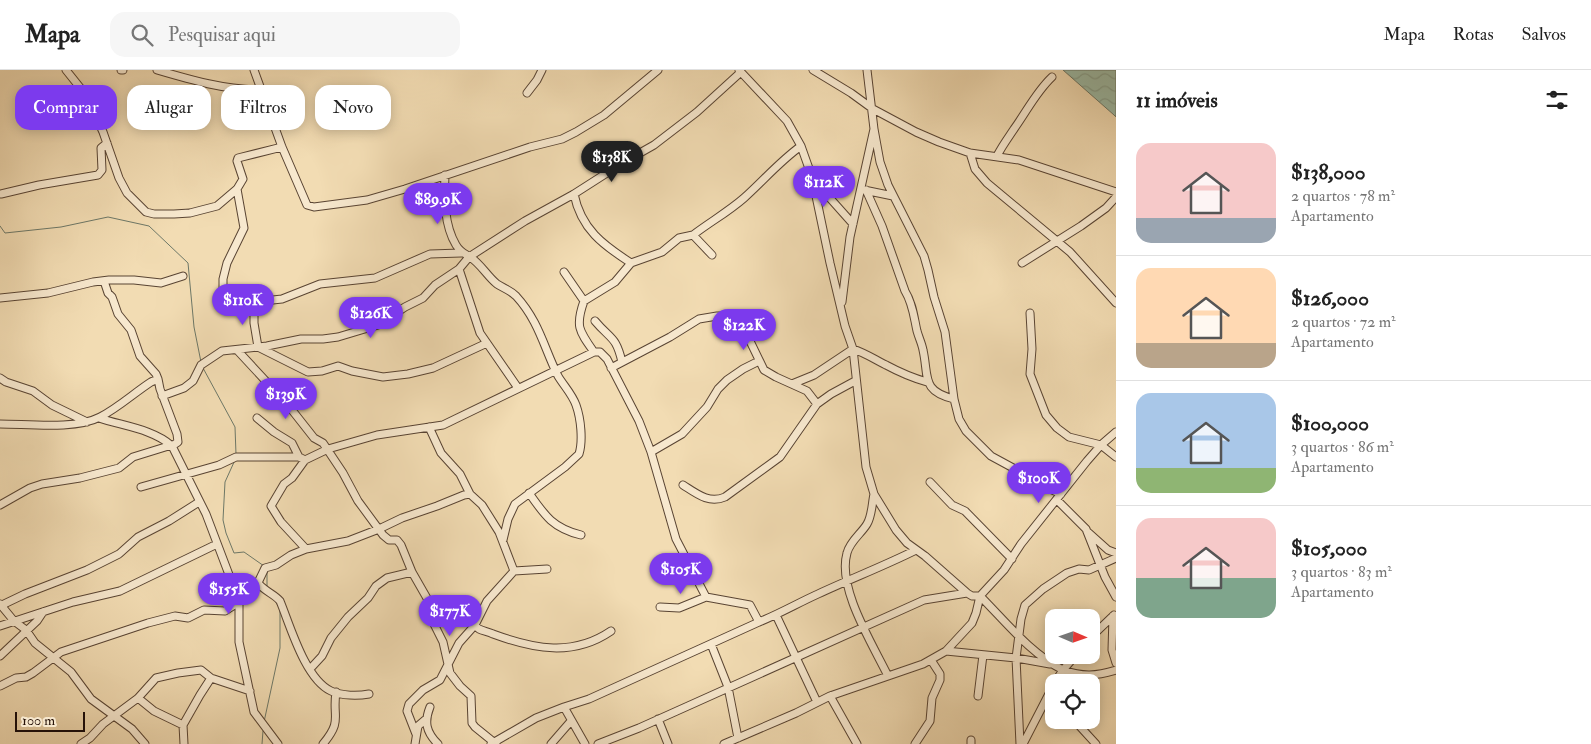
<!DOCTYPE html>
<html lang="pt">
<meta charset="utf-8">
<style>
body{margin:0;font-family:"IM FELL Double Pica",serif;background:#f6f6f6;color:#222;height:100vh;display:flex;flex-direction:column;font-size:19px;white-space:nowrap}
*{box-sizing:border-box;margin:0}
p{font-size:16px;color:#767676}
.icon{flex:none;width:28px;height:28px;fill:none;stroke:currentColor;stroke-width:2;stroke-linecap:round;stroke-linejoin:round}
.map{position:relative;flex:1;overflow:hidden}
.drawer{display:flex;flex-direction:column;background:#fff;width:475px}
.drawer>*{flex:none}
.guide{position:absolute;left:15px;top:15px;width:475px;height:45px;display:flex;gap:10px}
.needle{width:32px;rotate:92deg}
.fabs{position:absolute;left:1045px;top:539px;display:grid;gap:10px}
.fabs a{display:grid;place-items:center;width:55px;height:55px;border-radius:10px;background:#fff;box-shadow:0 2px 12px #0003;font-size:25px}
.scale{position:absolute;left:15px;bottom:12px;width:70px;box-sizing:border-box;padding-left:5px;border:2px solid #261208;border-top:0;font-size:14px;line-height:18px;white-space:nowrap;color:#261208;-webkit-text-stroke:4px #f7e8ce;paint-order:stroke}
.price{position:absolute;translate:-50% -42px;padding:0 11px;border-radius:18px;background:#7c3aed;color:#fff;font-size:16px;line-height:32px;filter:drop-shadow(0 1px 2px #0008)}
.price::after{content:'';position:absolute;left:50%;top:30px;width:15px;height:11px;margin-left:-8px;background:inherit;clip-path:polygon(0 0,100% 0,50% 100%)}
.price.selected{background:#222;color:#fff}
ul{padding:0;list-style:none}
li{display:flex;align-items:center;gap:15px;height:125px;padding:0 20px}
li+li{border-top:1px solid #e0e0e0}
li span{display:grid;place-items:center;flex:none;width:140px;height:100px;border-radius:15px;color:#555}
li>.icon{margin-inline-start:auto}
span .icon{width:60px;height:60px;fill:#fffc;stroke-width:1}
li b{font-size:21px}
h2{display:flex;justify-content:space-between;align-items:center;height:60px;padding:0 20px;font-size:21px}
.pill{padding:0 18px;border-radius:15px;background:#fff;box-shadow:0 2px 12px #0003;font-size:18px;line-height:45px}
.pill.selected{background:#7c3aed;color:#fff}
header{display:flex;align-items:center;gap:30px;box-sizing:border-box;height:70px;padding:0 25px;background:#fff;border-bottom:1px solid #e0e0e0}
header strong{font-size:24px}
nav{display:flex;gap:28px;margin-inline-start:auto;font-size:18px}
.search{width:350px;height:45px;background:#f6f6f6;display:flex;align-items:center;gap:12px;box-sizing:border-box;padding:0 18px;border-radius:15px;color:#767676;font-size:19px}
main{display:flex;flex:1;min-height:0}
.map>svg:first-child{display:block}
.water{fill:url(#water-waves);stroke:#6d7868}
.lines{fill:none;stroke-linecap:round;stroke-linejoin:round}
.stream{stroke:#6d7868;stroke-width:1}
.minor-casing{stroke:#594433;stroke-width:9}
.minor{stroke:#f7e8ce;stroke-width:7}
</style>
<header>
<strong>Mapa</strong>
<div class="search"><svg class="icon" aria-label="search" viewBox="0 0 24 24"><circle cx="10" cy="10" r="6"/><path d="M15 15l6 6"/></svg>Pesquisar aqui</div>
<nav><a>Mapa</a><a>Rotas</a><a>Salvos</a></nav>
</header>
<main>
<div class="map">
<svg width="1116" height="674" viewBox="0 0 1116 674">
<defs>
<pattern id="water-waves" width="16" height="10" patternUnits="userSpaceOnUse" patternTransform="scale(1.25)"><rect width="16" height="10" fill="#9cbca8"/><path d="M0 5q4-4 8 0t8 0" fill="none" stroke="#86a18f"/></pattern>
</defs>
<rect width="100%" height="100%" fill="#f2dcb3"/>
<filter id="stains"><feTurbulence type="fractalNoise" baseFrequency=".004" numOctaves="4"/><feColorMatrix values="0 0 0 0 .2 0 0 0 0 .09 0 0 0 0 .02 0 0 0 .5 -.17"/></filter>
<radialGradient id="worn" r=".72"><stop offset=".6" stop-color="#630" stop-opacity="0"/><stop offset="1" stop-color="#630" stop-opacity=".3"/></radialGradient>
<!-- water -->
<path class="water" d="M1063 0H1116V47L1114 45Z"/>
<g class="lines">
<!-- stream -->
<path class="stream" d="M0 156 5 163 61 157 108 147 149 156 188 193 194 257 201 292
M203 298 235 357 236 384
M235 390 225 412 223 450 226 463 234 483 244 482 264 496
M267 517V501
M264 652 280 578V539L274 529
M262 674 263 661"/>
<!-- minor casing -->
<g class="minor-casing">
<path id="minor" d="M66 0 86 25 103 62 119 108 127 123 146 142 154 144H174L190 143 217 136 237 119 243 109 237 91 238 88 282 77
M121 0H123
M157 0C191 10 225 20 261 20
M254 0 282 77 307 135 314 137 367 130 405 119 530 77 562 69 576 62 604 45 658 0
M739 0 787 51 801 76 812 107 830 193 845 256 853 279 866 397 874 424 896 460 907 473 925 486 967 523 972 526H980C1006 552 1030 583 1063 600L1076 585
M813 0 851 23 873 39 916 62 939 72 970 83 1019 90 1116 122
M527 23 537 10 542 0
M874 59 880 92 888 115 924 186 928 200 934 227 945 262 954 329 959 349 966 361 991 386 1015 399 1041 415 1061 424
M970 83 975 99 987 113 1070 182 1116 233
M997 86C1002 76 1008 68 1014 59 1027 41 1036 22 1052 7
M445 105C444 127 444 155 456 175 460 182 464 183 470 187 481 194 487 206 497 214 503 218 510 220 516 226 539 251 544 278 558 306 564 316 572 324 576 335 581 349 583 371 579 384L565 397 515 434 508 449 503 470
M812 108 853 154
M237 119 244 158 227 193 223 209V218L225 225 231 230 254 232 282 229 320 214 375 208 430 184 461 183
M864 120 893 126
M866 120 882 156 905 221C913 234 914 248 917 261 919 268 922 274 923 280 929 307 921 321 954 329
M1 124 39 115 98 105 102 100 101 78 107 73
M574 124C581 159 603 175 631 193
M693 165C710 152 728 142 744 128 763 111 780 91 801 76
M712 185 693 165 679 168 662 182 631 193 615 212 584 231C575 256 579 261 594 282H600L607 289 639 351 651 382 676 469 706 527 750 535 759 552
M1022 193 1081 156 1106 138 1116 127
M459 199 480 263 518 318
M564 202 584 231
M0 228 48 223 93 212 109 210H134L161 213 183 206
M254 232V253L258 277 308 302 322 301 338 296 352 301 383 307 408 304 433 298 487 273
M842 232 850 167 874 59 867 0
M1030 243 1032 279 1030 304 1046 345 1057 358 1069 367 1101 375 1116 387
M595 251C611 270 616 266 622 292
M237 280 288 335 314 368 323 373 343 403 358 431 383 465 389 470H397L401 475 412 502 432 537 433 552 443 572 450 603 460 616 471 626 472 653 475 657 496 674
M611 298 670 267 699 249 717 246H725L738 254 749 269 764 300 776 307 807 321 817 334 831 324 855 311
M0 308 6 312 33 321 52 335 87 352
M792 314 814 305 853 279C865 283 874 289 886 295 899 302 913 308 927 312
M162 326 184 318 193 311 201 295 222 281 267 276 301 269H323L338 267 378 255 405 237 423 228 435 215 459 199 469 187 525 151 574 124 624 92 654 75 697 42 741 2
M99 348C123 356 153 359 172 376L206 444 239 531V572L254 642 278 674
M257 348 274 362 292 373 299 387 305 390 328 379 377 365 443 355 594 282
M0 354C28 354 75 360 100 347 118 338 134 323 151 312L158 309 156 304 140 286 131 260 118 244 112 227 108 223 104 211
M429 357 441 383 460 404 470 424
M651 382 682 364 707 337 718 319 727 310 743 299 759 291
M305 390 292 408 284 414 271 436 281 452 306 479
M930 412 952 435 965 441 1012 489
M683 415C697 424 709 434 725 427L780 387 817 334
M141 417 219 395 236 387H299
M529 423C545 446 553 458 581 465
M874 424C872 433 872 446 867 454 861 464 850 471 847 483 837 518 872 573 888 606
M1057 430 1086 459 1105 507 1116 527
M0 435 30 418 42 414 80 408 119 398 133 387 175 374 178 372 177 364 160 319 158 309
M1089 463 1108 480 1116 483
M514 501 547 499
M259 514C266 522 274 524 280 531 290 555 305 609 331 621 342 626 358 626 369 624
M0 534 14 551 26 560 35 573 71 602 91 629 132 659 145 674
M0 536 25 524 87 500 119 484 138 467 169 451 199 432
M432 537C445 539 457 538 468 548 472 551 474 556 479 559 483 561 489 562 493 564 534 579 573 587 611 561
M660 537 679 538 706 527
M776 545 817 632
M1113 546 1112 580 1116 593
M0 556 73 532 120 521 217 474
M1091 567 1114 545
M711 574 728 617 738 668
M946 581 1016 588 1050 594
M0 586 37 551 43 542
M310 599 322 586 331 568 348 547 368 528 376 516 387 508 412 502
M1055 612 1063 600C1083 607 1096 606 1116 600
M0 616 16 608 26 607 33 603 61 582 148 553 175 546 188 548 204 540 225 541 253 523 265 498 276 495 291 485 306 479 348 471 379 459 402 448 437 436 464 425 470 424 482 435 499 462 514 501 487 531 475 555 459 573 440 610 423 620 409 634 407 641 416 664
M830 626 857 674
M978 626 983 585
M138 628 154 641 183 655 184 674
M430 637C424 652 426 662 438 674
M564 637 589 629 759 552C779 544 798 533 818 524 850 509 884 496 916 480
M658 649 668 674
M1074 650 1096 674
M183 655 200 625 211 608 250 621
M971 670V674
M81 674 90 668 103 654 138 628 156 608 178 603 201 600 211 608
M323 674C343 650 332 648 336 622
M415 674 418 656 425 650
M491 674 536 648 564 637 585 674
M551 674 571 651
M598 674 639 658 924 530 967 523
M724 674 796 643 830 626 923 594 946 581 972 553 976 543 980 526 1004 500 1021 474 1087 391 1101 375 1116 362
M915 674 930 651 932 628 940 610V604L931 590
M1020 674 1016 588 1021 549 1025 535 1043 519 1067 503 1079 499 1089 500 1116 488
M1023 674 1054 614"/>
</g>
<!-- minor -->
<use href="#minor" class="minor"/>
</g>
<rect width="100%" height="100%" filter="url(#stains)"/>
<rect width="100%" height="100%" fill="url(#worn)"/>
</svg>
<div class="fabs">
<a><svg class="needle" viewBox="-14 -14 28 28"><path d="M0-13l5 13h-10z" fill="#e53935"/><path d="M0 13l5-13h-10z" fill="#767676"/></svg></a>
<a><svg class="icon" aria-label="locate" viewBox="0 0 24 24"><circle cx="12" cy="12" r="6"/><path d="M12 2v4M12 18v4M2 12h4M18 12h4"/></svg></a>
</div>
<div class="scale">100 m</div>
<b class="price selected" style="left:612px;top:113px">$138K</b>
<b class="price" style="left:824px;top:138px">$112K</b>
<b class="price" style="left:438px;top:155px">$89.9K</b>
<b class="price" style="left:243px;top:256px">$110K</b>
<b class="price" style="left:371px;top:269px">$126K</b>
<b class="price" style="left:744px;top:281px">$122K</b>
<b class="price" style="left:286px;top:350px">$139K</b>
<b class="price" style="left:1039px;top:434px">$100K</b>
<b class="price" style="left:681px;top:525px">$105K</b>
<b class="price" style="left:229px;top:545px">$155K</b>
<b class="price" style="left:450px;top:567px">$177K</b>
<div class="guide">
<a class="pill selected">Comprar</a>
<a class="pill">Alugar</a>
<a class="pill">Filtros</a>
<a class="pill">Novo</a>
</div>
</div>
<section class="drawer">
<h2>11 imóveis<svg class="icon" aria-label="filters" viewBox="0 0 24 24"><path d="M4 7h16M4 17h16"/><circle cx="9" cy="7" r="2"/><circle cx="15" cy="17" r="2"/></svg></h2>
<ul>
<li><span style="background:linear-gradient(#f6c9c9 75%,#9aa5b1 0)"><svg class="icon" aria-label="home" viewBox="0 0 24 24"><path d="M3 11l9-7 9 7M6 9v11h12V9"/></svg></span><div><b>$138,000</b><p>2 quartos · 78 m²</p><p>Apartamento</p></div></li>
<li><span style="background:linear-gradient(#ffd9b3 75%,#b9a48a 0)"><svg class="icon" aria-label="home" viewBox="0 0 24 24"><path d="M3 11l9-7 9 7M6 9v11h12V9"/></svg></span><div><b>$126,000</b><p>2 quartos · 72 m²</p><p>Apartamento</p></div></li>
<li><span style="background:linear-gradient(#a9c7e8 75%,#8fb573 0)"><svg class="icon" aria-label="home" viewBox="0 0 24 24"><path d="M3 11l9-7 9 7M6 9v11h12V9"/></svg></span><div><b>$100,000</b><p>3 quartos · 86 m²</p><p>Apartamento</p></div></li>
<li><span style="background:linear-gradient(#f6c9c9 60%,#7fa58c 0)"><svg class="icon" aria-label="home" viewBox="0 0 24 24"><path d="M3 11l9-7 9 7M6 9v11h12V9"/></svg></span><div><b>$105,000</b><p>3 quartos · 83 m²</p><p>Apartamento</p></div></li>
</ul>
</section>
</main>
